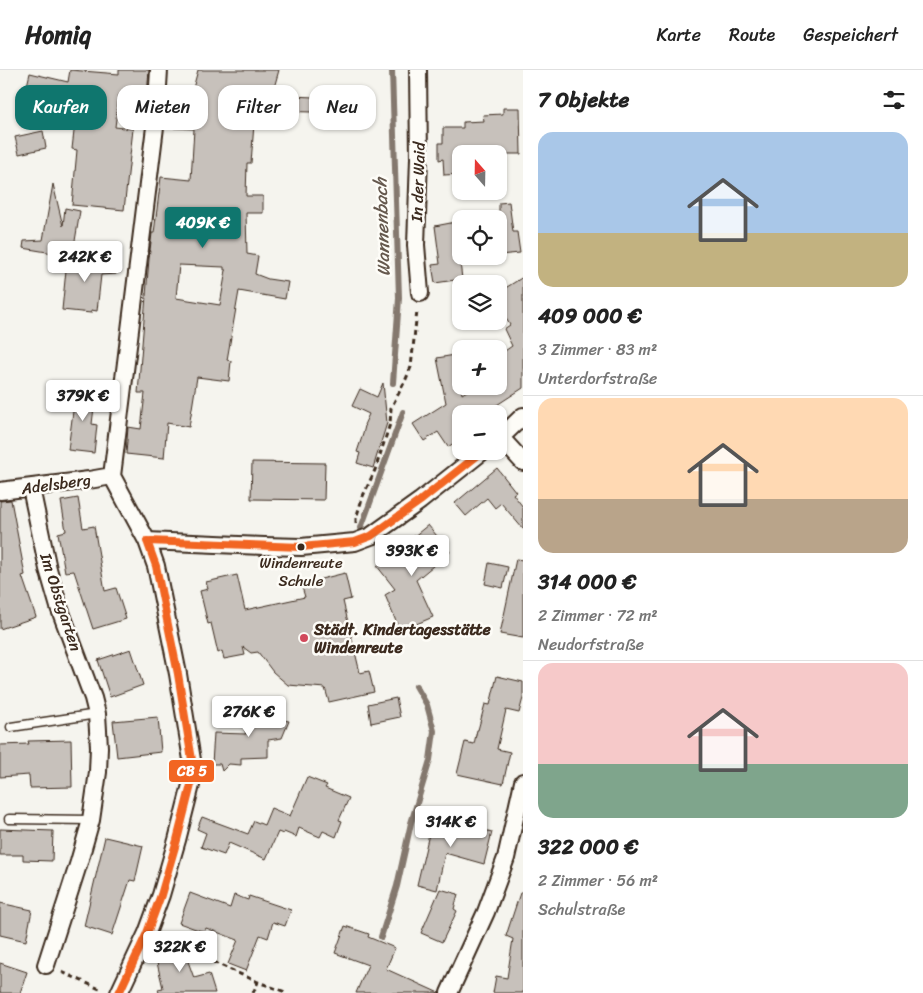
<!DOCTYPE html>
<html lang="de">
<meta charset="utf-8">
<style>
body{margin:0;font-family:Sriracha,sans-serif;background:#f2f2f2;color:#222;height:100vh;display:flex;flex-direction:column;font-size:19px;white-space:nowrap}
*{box-sizing:border-box;margin:0}
p{font-size:16px;color:#767676}
.icon{flex:none;width:28px;height:28px;fill:none;stroke:currentColor;stroke-width:2;stroke-linecap:round;stroke-linejoin:round}
.map{position:relative;flex:1;overflow:hidden}
.drawer{display:flex;flex-direction:column;background:#fff;width:400px}
.drawer>*{flex:none}
.guide{position:absolute;left:15px;top:15px;width:432px;height:45px;display:flex;gap:10px}
.needle{width:32px;rotate:340deg}
.fabs{position:absolute;left:452px;top:75px;display:grid;gap:10px}
.fabs a{display:grid;place-items:center;width:55px;height:55px;border-radius:10px;background:#fff;box-shadow:0 1px 4px #0004;font-size:25px}
.price{position:absolute;translate:-50% -42px;padding:0 11px;border-radius:5px;background:#fff;color:#222;font-size:16px;line-height:32px;filter:drop-shadow(0 1px 2px #0008)}
.price::after{content:'';position:absolute;left:50%;top:30px;width:15px;height:11px;margin-left:-8px;background:inherit;clip-path:polygon(0 0,100% 0,50% 100%)}
.price.current{background:#0f766e;color:#fff}
ul{padding:0;list-style:none}
li{display:grid;align-content:center;gap:10px;height:265px;padding:0 15px}
li+li{border-top:1px solid #e0e0e0}
li span{display:grid;place-items:center;height:155px;border-radius:15px;color:#555}
li>.icon{margin-inline-start:auto}
span .icon{width:90px;height:90px;fill:#fffc;stroke-width:1}
li b{font-size:21px}
h2{display:flex;justify-content:space-between;align-items:center;height:60px;padding:0 15px;font-size:21px}
.pill{padding:0 18px;border-radius:15px;background:#fff;box-shadow:0 1px 4px #0004;font-size:18px;line-height:45px}
.pill.current{background:#0f766e;color:#fff}
header{display:flex;align-items:center;gap:30px;box-sizing:border-box;height:70px;padding:0 25px;background:#fff;border-bottom:1px solid #e0e0e0}
header strong{font-size:24px}
nav{display:flex;gap:28px;margin-inline-start:auto;font-size:18px}
main{display:flex;flex:1;min-height:0}
.map>svg:first-child{display:block}
.lines{fill:none;stroke-linecap:round;stroke-linejoin:round}
.stream{stroke:#84786e;stroke-width:6}
.building{fill:#c7c1bb;stroke:#3b2a1e;fill-rule:evenodd}
.service-casing{stroke:#3b2a1e;stroke-width:11}
.minor-casing{stroke:#3b2a1e;stroke-width:20}
.path{stroke:#3b2a1e;stroke-width:3;stroke-dasharray:5 4;stroke-linecap:butt}
.service{stroke:#fdfcf7;stroke-width:8}
.minor{stroke:#fdfcf7;stroke-width:16}
.bus-1-casing{stroke:#fdfcf7;stroke-width:11}
.bus-1{stroke:#f26522;stroke-width:8}
.bus-dot{fill:#3b2a1e;stroke:#fdfcf7;stroke-width:2}
.poi-dot{fill:#d1495b;stroke:#fdfcf7;stroke-width:2}
.labels{text-anchor:middle;dominant-baseline:central;stroke-width:5;stroke-linejoin:round;paint-order:stroke}
.bus-label{font-size:15px;fill:#3b2a1e;stroke:#fdfcf7}
.street-label{font-size:16px;fill:#3b2a1e;stroke:#fdfcf7}
.poi-label{font-size:16px;font-weight:bold;fill:#3b2a1e;stroke:#fdfcf7;text-anchor:start}
.water-label{font-size:18px;font-style:italic;fill:#65584d;stroke:#fdfcf7}
.line-badge{stroke:#fdfcf7;stroke-width:2}
.badge-label{font-size:14px;text-anchor:middle;font-weight:bold;fill:#fff}
</style>
<header>
<strong>Homiq</strong>
<nav><a>Karte</a><a>Route</a><a>Gespeichert</a></nav>
</header>
<main>
<div class="map">
<svg width="523" height="923" viewBox="0 0 523 923">
<rect width="100%" height="100%" fill="#f5f4ee"/>
<filter id="ink" filterUnits="userSpaceOnUse"><feTurbulence type="fractalNoise" baseFrequency=".02" numOctaves="2"/><feDisplacementMap in="SourceGraphic" scale="10" xChannelSelector="R" yChannelSelector="G"/><feConvolveMatrix kernelMatrix="1 2 1 2 8 2 1 2 1" color-interpolation-filters="sRGB"/></filter>
<g filter="url(#ink)">
<g class="lines">
<!-- stream -->
<path class="stream" d="M392 0 399 228 393 313
M361 458 403 342
M381 867 397 816 411 753 430 690 434 661 427 635 416 616"/>
</g>
<!-- building -->
<path class="building" d="M70 0 119 4V0H149L147 26 119 25 115 57 133 59 124 140 72 135 77 80 72 79 77 35 42 32 41 43 22 37 30 3 68 12Z
M198 0H279L272 25 313 27V42L266 41 265 55 254 54 251 93H247L246 126H263V143H246L247 184 258 186 255 204 268 209 288 212 285 229 239 221 227 290 231 291 229 311 197 307 189 357 167 353 164 388 126 384 128 357 141 359 145 323H138L149 189 152 163H154L161 107 191 110 194 59 174 58 177 21 192 22ZM179 195 224 197V200H226L220 235 176 228Z
M503 38H520L521 84H461V104L444 105 443 89 439 90V73H443V58H463V52L484 51 483 45 503 44Z
M43 61 46 78 19 84 15 67Z
M53 114 63 156 65 138 80 141 72 189 59 187V184L23 178 24 171 43 170Z
M509 132 513 162H517L520 183 499 185V133Z
M461 151V192H460L462 209 435 213 432 195 440 194 435 156Z
M115 187 116 204 101 205 97 241 91 240V243L62 240 67 190Z
M523 207V318L483 344H461V368L448 377 438 362 424 371 413 354 446 333 437 288 455 285 462 324 475 316H499V285L512 276 504 259 510 255 499 237V222Z
M383 313 387 353 373 398 357 393 360 383 357 382 363 364 365 356 364 355 369 344 352 336 360 319 377 327Z
M76 318 96 321 92 354 97 355 94 383 68 380Z
M252 392 325 393 324 430 251 429Z
M497 398 516 422 513 424 523 437V459L501 433 495 438 487 428 466 446 455 433Z
M78 428 83 458 94 456 105 521 116 518 126 549 93 559 74 501 65 502 58 463 66 461 61 431Z
M11 430 25 505 22 506 36 547 0 559V431Z
M428 455 450 482 416 510 433 547 400 561 385 525 395 519 377 496Z
M516 489 523 490V568L500 564Z
M489 493 508 497 503 518 485 514Z
M345 503 351 529 343 531 360 603 369 601 374 622 329 632 325 618 288 615 273 602 258 582 251 583 243 577 245 585 224 589 222 581 218 583 211 553 208 554 200 521 208 519 206 512 237 505 245 540 305 527 301 514Z
M131 579 143 615 110 627 98 590Z
M497 606 523 612V628L519 643 506 640 497 679 510 682 503 714 457 704 465 672 474 674 477 660H478L485 634 490 635Z
M396 628 400 647 371 653 368 634Z
M257 635 260 645 281 640 282 650 289 651 282 668 268 670V687L241 688V695L229 694 222 701 220 694H212L214 663 246 664 240 639Z
M158 647 161 682 117 687 113 651Z
M71 670 72 717 30 718 29 705 0 707V675L29 674 28 671Z
M307 707 327 715 325 718 349 728 339 750 342 751 336 767 323 761 320 767 299 758 296 767 284 762 283 764 278 762 266 789 229 773 224 785 201 777 206 763 197 759 202 747 248 764 254 751 264 755 271 738 290 746Z
M433 747 492 762 484 794 445 783 437 820 417 815Z
M0 759 53 761 52 791 23 790V785H0Z
M105 767 143 776 135 811 130 810 112 865 84 856Z
M440 819 458 824 454 839 457 841 442 872 421 863Z
M190 823 230 838 234 825 248 830 249 826 291 840 285 856 273 852 268 868 260 865 246 901 228 894 238 870 206 858 204 862 179 853Z
M520 823H523V923H493L496 906 507 908 513 869 506 866Z
M0 833 32 840 26 871 0 865Z
M345 856 369 864 368 867 395 878 386 899 439 923H356L368 895 335 883Z
M181 872 194 908 209 904 215 923H159L158 919 163 918 154 880Z
M0 893 27 902 20 923H0Z"/>
<g class="lines">
<!-- service casing -->
<g class="service-casing">
<path id="service" d="M11 657 97 644
M9 749 91 750"/>
</g>
<!-- minor casing -->
<g class="minor-casing">
<path id="minor" d="M418 0 419 88 416 175 420 223
M501 368 523 392
M499 369 523 346
M31 418 48 499 59 537 93 628 97 644 99 677 98 702 91 750 79 792 46 895
M0 421 89 410 112 406
M147 471 264 476 301 477 355 472 371 466 420 431 483 381
M119 923 147 863 161 825 177 770 191 715 192 690 178 604 156 496 147 471 112 406 156 49 159 0
M449 923 486 842 506 788 523 712"/>
</g>
<!-- path -->
<path class="path" d="M356 453V448L363 426 375 400 390 354 391 338 406 309 411 297 417 241
M164 870 258 912 288 923
M62 902 102 920
M253 923 258 912"/>
<!-- service -->
<use href="#service" class="service"/>
<!-- minor -->
<use href="#minor" class="minor"/>
<!-- bus-1 casing -->
<g class="bus-1-casing">
<path id="bus-1" d="M147 471 301 477 355 472 371 466 420 431 483 381
M119 923 147 863 161 825 177 770 191 715 192 690 178 604 156 496 147 471"/>
</g>
<!-- bus-1 -->
<use href="#bus-1" class="bus-1"/>
</g>
</g>
<!-- markers -->
<circle class="bus-dot" cx="301" cy="477" r="4.5"/>
<circle class="poi-dot" cx="304" cy="568" r="5"/>
<g class="labels">
<!-- bus labels -->
<g class="bus-label">
<text x="301" y="493">Windenreute<tspan x="301" dy="18">Schule</tspan></text>
</g>
<!-- street labels -->
<g class="street-label">
<text transform="translate(418 112) rotate(-88)">In der Waid</text>
<text transform="translate(56 414) rotate(-8)">Adelsberg</text>
<text transform="translate(61 532) rotate(72)">Im Obstgarten</text>
</g>
<!-- poi labels -->
<g class="poi-label">
<text x="314" y="559">Städt. Kindertagesstätte<tspan x="314" dy="18">Windenreute</tspan></text>
</g>
<!-- water labels -->
<g class="water-label">
<text transform="translate(382 157) rotate(-92)">Wannenbach</text>
</g>
</g>
<rect class="line-badge" x="168" y="689" width="47" height="24" rx="5" fill="#f26522"/>
<g class="badge-label">
<text x="192" y="706">CB 5</text>
</g>
</svg>
<div class="fabs">
<a><svg class="needle" viewBox="-14 -14 28 28"><path d="M0-13l5 13h-10z" fill="#e53935"/><path d="M0 13l5-13h-10z" fill="#767676"/></svg></a>
<a><svg class="icon" aria-label="locate" viewBox="0 0 24 24"><circle cx="12" cy="12" r="6"/><path d="M12 2v4M12 18v4M2 12h4M18 12h4"/></svg></a>
<a><svg class="icon" aria-label="layers" viewBox="0 0 24 24"><path d="M12 4l9 5-9 5-9-5zM3 14l9 5 9-5"/></svg></a>
<a>+</a>
<a>−</a>
</div>
<b class="price current" style="left:203px;top:179px">409K €</b>
<b class="price" style="left:85px;top:213px">242K €</b>
<b class="price" style="left:83px;top:352px">379K €</b>
<b class="price" style="left:412px;top:507px">393K €</b>
<b class="price" style="left:249px;top:668px">276K €</b>
<b class="price" style="left:451px;top:778px">314K €</b>
<b class="price" style="left:180px;top:903px">322K €</b>
<div class="guide">
<a class="pill current">Kaufen</a>
<a class="pill">Mieten</a>
<a class="pill">Filter</a>
<a class="pill">Neu</a>
</div>
</div>
<section class="drawer">
<h2>7 Objekte<svg class="icon" aria-label="filters" viewBox="0 0 24 24"><path d="M4 7h16M4 17h16"/><circle cx="9" cy="7" r="2"/><circle cx="15" cy="17" r="2"/></svg></h2>
<ul>
<li><span style="background:linear-gradient(#a9c7e8 65%,#c2b280 0)"><svg class="icon" aria-label="home" viewBox="0 0 24 24"><path d="M3 11l9-7 9 7M6 9v11h12V9"/></svg></span><div><b>409 000 €</b><p>3 Zimmer · 83 m²</p><p>Unterdorfstraße</p></div></li>
<li><span style="background:linear-gradient(#ffd9b3 65%,#b9a48a 0)"><svg class="icon" aria-label="home" viewBox="0 0 24 24"><path d="M3 11l9-7 9 7M6 9v11h12V9"/></svg></span><div><b>314 000 €</b><p>2 Zimmer · 72 m²</p><p>Neudorfstraße</p></div></li>
<li><span style="background:linear-gradient(#f6c9c9 65%,#7fa58c 0)"><svg class="icon" aria-label="home" viewBox="0 0 24 24"><path d="M3 11l9-7 9 7M6 9v11h12V9"/></svg></span><div><b>322 000 €</b><p>2 Zimmer · 56 m²</p><p>Schulstraße</p></div></li>
</ul>
</section>
</main>
